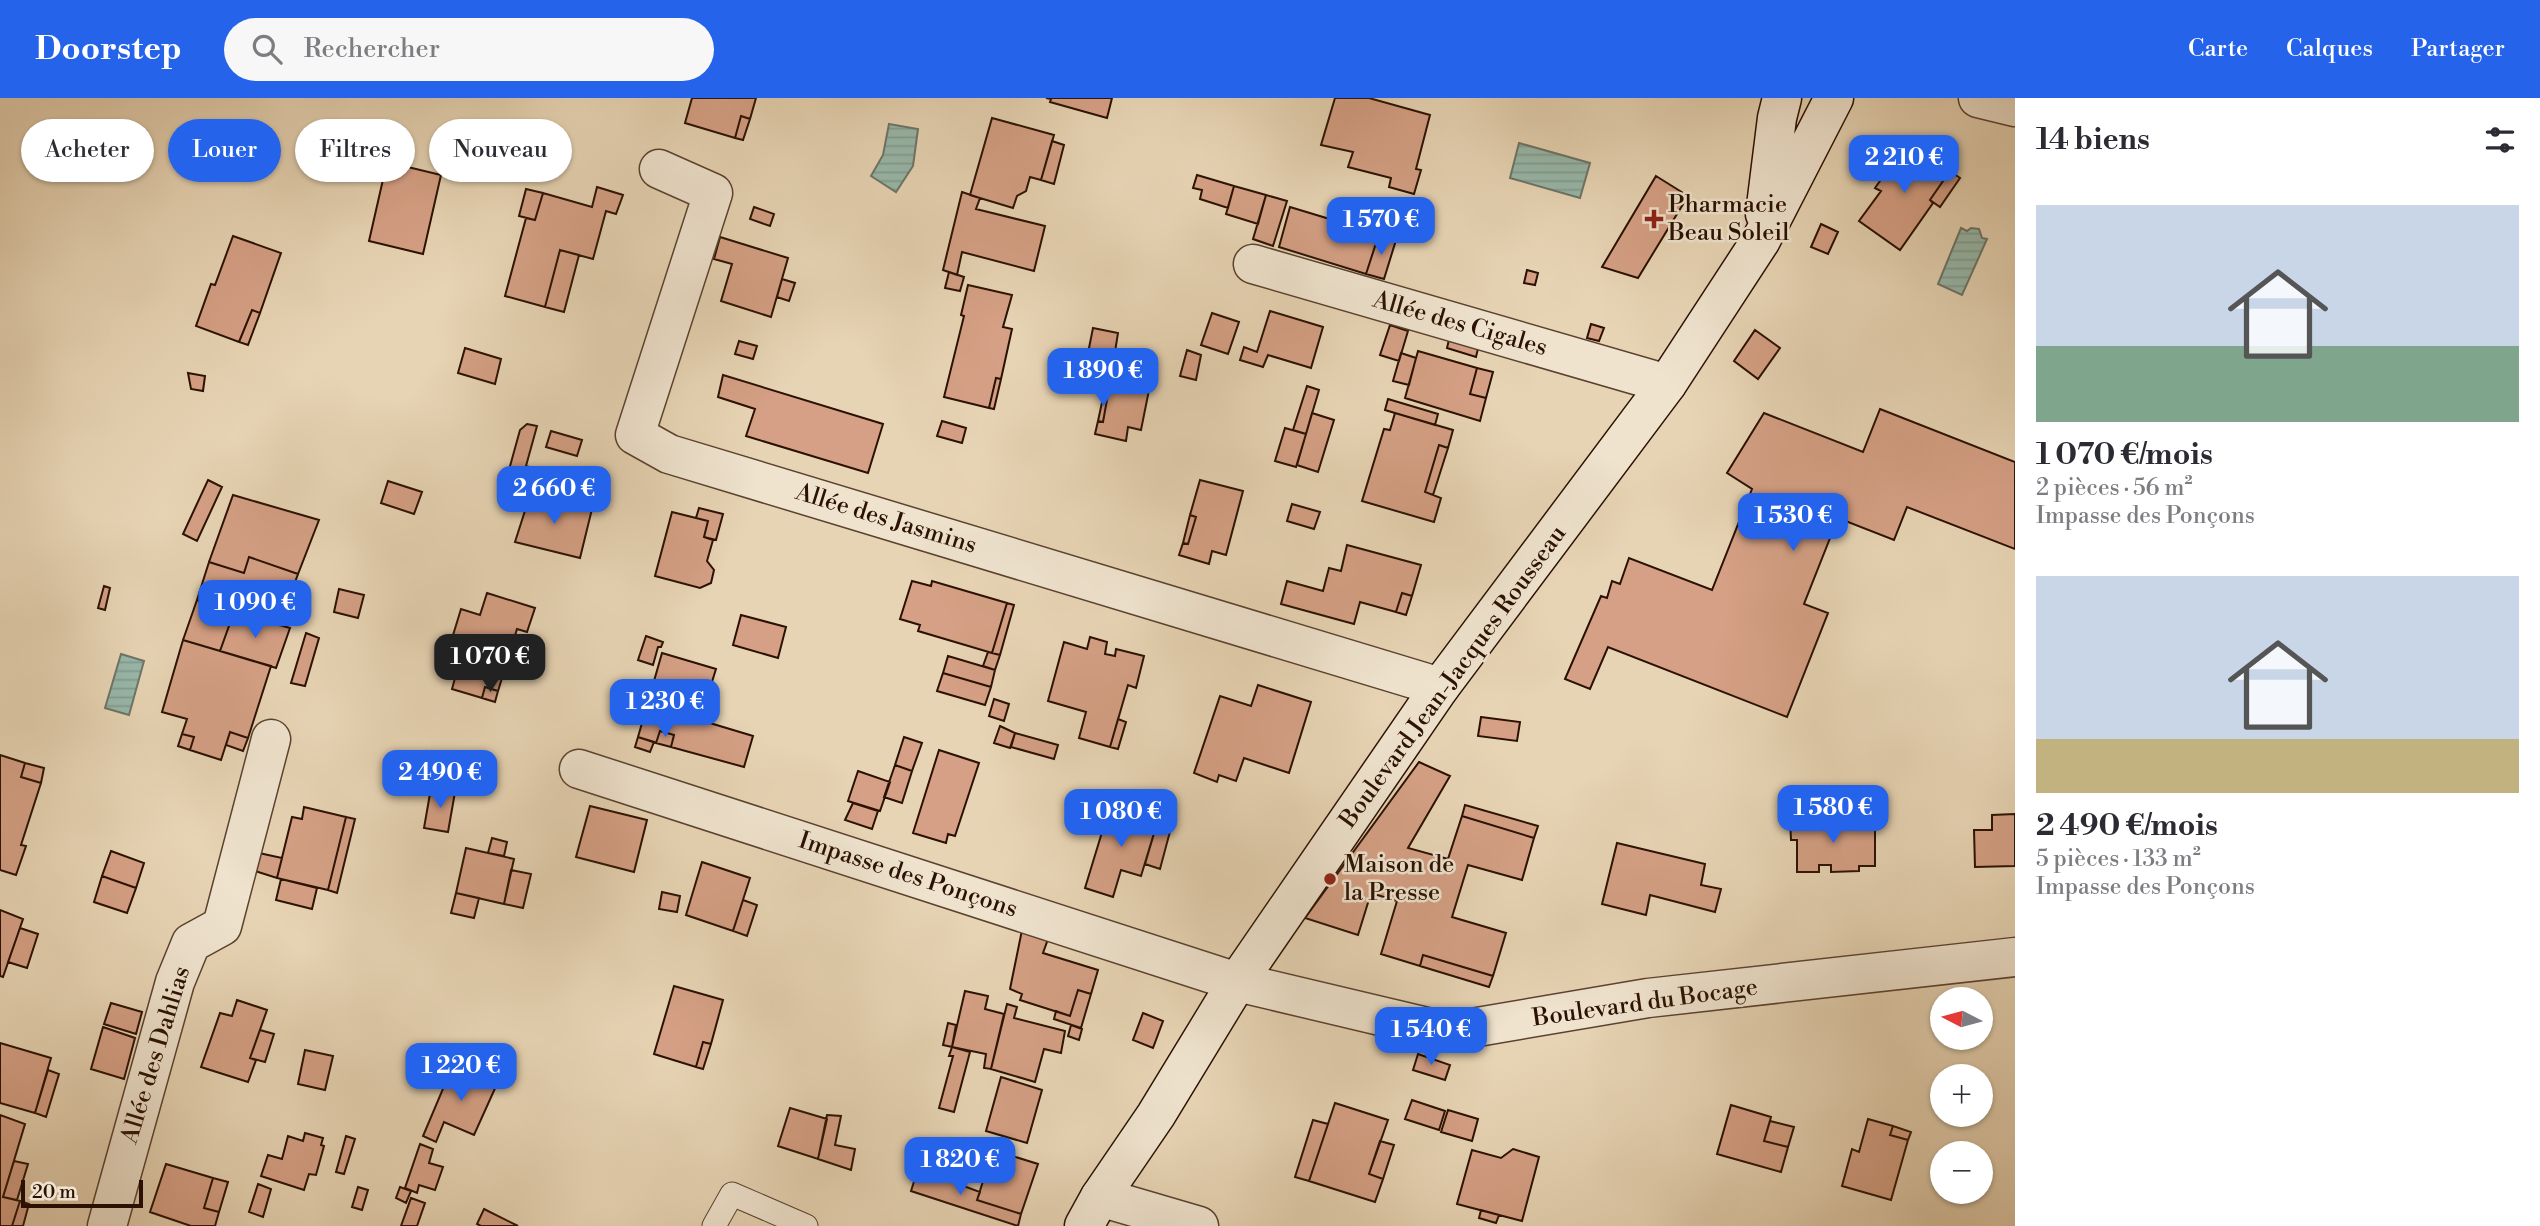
<!DOCTYPE html>
<html lang="fr">
<meta charset="utf-8">
<style>
body{margin:0;font-family:"Libre Bodoni",serif;background:#f7f7f7;color:#2b2b33;height:100vh;display:flex;flex-direction:column;font-size:26px;white-space:nowrap}
*{box-sizing:border-box;margin:0}
p{font-size:23px;color:#7c7c81}
.icon{flex:none;width:38px;height:38px;fill:none;stroke:currentColor;stroke-width:2;stroke-linecap:round;stroke-linejoin:round}
.map{position:relative;flex:1;overflow:hidden}
.sheet{display:flex;flex-direction:column;background:#fff;width:525px}
.sheet>*{flex:none}
.top-card{position:absolute;left:21px;top:21px;width:665px;height:63px;display:flex;gap:14px}
.needle{width:46px;rotate:276deg}
.controls{position:absolute;left:1930px;top:889px;display:grid;gap:14px}
.controls a{display:grid;place-items:center;width:63px;height:63px;border-radius:50%;background:#fff;box-shadow:0 2px 5px #0004;font-size:35px}
.scale{position:absolute;left:21px;bottom:18px;width:122px;box-sizing:border-box;padding-left:7px;border:4px solid #2b1103;border-top:0;font-size:19px;line-height:24px;white-space:nowrap;color:#2b1103;-webkit-text-stroke:5px #efe3ce;paint-order:stroke}
.price{position:absolute;translate:-50% -60px;padding:0 16px;border-radius:14px;background:#2563eb;color:#fff;font-size:23px;line-height:46px;filter:drop-shadow(0 2px 4px #0008)}
.price::after{content:'';position:absolute;left:50%;top:42px;width:21px;height:16px;margin-left:-10px;background:inherit;clip-path:polygon(0 0,100% 0,50% 100%)}
.price.selected{background:#222;color:#fff}
ul{padding:0;list-style:none}
li{display:grid;align-content:center;gap:14px;height:371px;padding:0 21px}
li span{display:grid;place-items:center;height:217px;border-radius:0px;color:#555}
li>.icon{margin-inline-start:auto}
span .icon{width:126px;height:126px;fill:#fffc;stroke-width:1}
li b{font-size:30px}
h2{display:flex;justify-content:space-between;align-items:center;height:84px;padding:0 21px;font-size:30px}
.pill{padding:0 24px;border-radius:32px;background:#fff;box-shadow:0 2px 5px #0004;font-size:24px;line-height:63px}
.pill.selected{background:#2563eb;color:#fff}
header{display:flex;align-items:center;gap:42px;box-sizing:border-box;height:98px;padding:0 35px;background:#2563eb;color:#fff}
header strong{font-size:33px}
nav{display:flex;gap:38px;margin-inline-start:auto;font-size:24px}
.search{width:490px;height:63px;background:#f7f7f7;display:flex;align-items:center;gap:18px;box-sizing:border-box;padding:0 24px;border-radius:38px;color:#7c7c81;font-size:26px}
main{display:flex;flex:1;min-height:0}
.map>svg:first-child{display:block}
.water{fill:url(#water-rules);stroke:#6c7567;stroke-width:2}
.building{fill:#d5a085;stroke:#2b1103;stroke-width:2}
.lines{fill:none;stroke-linecap:round;stroke-linejoin:round}
.lane-casing{stroke:#5a422f;stroke-width:25}
.street-casing{stroke:#5a422f;stroke-width:41}
.secondary-casing{stroke:#2b1103;stroke-width:41}
.lane{stroke:#efe3ce;stroke-width:23}
.street{stroke:#efe3ce;stroke-width:38}
.secondary{stroke:#efe3ce;stroke-width:38}
.poi-dot{fill:#8f2418;stroke:#efe3ce;stroke-width:2.5}
.labels{text-anchor:middle;dominant-baseline:central;stroke-width:5;stroke-linejoin:round;paint-order:stroke}
.poi-label{font-size:24px;fill:#2b1103;stroke:#efe3ce;text-anchor:start}
.street-label{font-size:24px;fill:#2b1103;stroke:#efe3ce}
</style>
<header>
<strong>Doorstep</strong>
<div class="search"><svg class="icon" aria-label="search" viewBox="0 0 24 24"><circle cx="10" cy="10" r="6"/><path d="M15 15l6 6"/></svg>Rechercher</div>
<nav><a>Carte</a><a>Calques</a><a>Partager</a></nav>
</header>
<main>
<div class="map">
<svg width="2015" height="1128" viewBox="0 0 2015 1128">
<defs>
<pattern id="water-rules" width="6" height="5" patternUnits="userSpaceOnUse" patternTransform="scale(1.75)"><rect width="6" height="5" fill="#97b8aa"/><path d="M0 2.5h6" fill="none" stroke="#829d91"/></pattern>
</defs>
<rect width="100%" height="100%" fill="#e7d4b4"/>
<filter id="stains"><feTurbulence type="fractalNoise" baseFrequency=".00286" numOctaves="4"/><feColorMatrix values="0 0 0 0 .2 0 0 0 0 .09 0 0 0 0 .02 0 0 0 .5 -.17"/></filter>
<radialGradient id="worn" r=".72"><stop offset=".6" stop-color="#630" stop-opacity="0"/><stop offset="1" stop-color="#630" stop-opacity=".3"/></radialGradient>
<!-- water -->
<path class="water" d="M889 26 918 31 913 68 896 94 871 78 883 57Z
M1519 45 1590 65 1580 100 1510 80Z
M1961 130 1967 133 1971 130 1979 131 1982 140 1987 141 1962 197 1938 186Z
M121 556 144 563 129 617 105 610Z"/>
<!-- building -->
<path class="building" d="M692 0H756L750 21 741 18 735 40 685 25Z
M1046 0H1112L1107 20 1050 4 1051 1Z
M1335 0H1369L1430 17 1416 71 1421 72 1414 96 1389 89 1391 80 1348 69 1353 54 1321 47Z
M741 18 750 21 743 42 735 40Z
M992 20 1054 37 1041 82 1030 79 1026 93 1017 98 1013 110 970 97Z
M1052 43 1064 47 1054 86 1041 82Z
M1908 43 1950 73 1930 102 1933 105 1900 152 1859 123 1881 93 1875 90Z
M387 64 441 77 423 156 369 143Z
M1950 73 1960 80 1940 109 1930 102Z
M1197 77 1234 88 1228 110 1200 101 1202 92 1193 90Z
M1656 78 1688 98 1638 180 1602 169Z
M1234 88 1266 97 1258 126 1226 116Z
M597 89 623 97 616 116 606 113 593 161 560 152 545 209 505 198 526 120 535 122 543 95 592 109Z
M526 91 543 95 535 122 519 118Z
M962 94 980 100 976 111 1045 128 1034 173 962 154 957 177 943 172Z
M1266 97 1287 103 1273 148 1253 141Z
M754 109 774 116 770 128 750 121Z
M1290 109 1379 136 1366 176 1279 149Z
M1821 126 1838 134 1828 156 1811 149Z
M1379 136 1396 142 1384 181 1366 176Z
M233 138 281 155 260 215 252 212 239 244 196 228 211 186 215 187Z
M720 139 788 160 771 219 721 203 732 166 714 161Z
M560 152 579 157 564 214 545 209Z
M1527 172 1538 175 1535 187 1524 185Z
M949 174 964 179 960 193 945 190Z
M782 181 795 185 789 203 777 199Z
M968 187 1012 197 1003 229 1012 231 1001 281 996 280 989 310 944 299 964 218 961 217Z
M252 212 260 215 248 247 239 244Z
M1270 213 1323 229 1311 270 1268 257 1263 269 1240 262 1244 249 1257 254Z
M1212 215 1239 224 1228 256 1201 247Z
M1591 226 1604 230 1599 243 1587 240Z
M1390 227 1408 233 1399 263 1380 257Z
M1093 230 1118 235 1114 260 1154 267 1141 332 1128 329 1126 343 1095 336 1098 323 1103 324 1108 296 1104 295 1105 285 1083 280Z
M1755 232 1780 250 1758 281 1734 263Z
M1451 233 1480 242 1476 259 1447 250Z
M739 243 757 248 753 261 735 256Z
M465 250 501 261 495 286 458 275Z
M1187 252 1201 257 1196 282 1180 278Z
M1418 253 1477 270 1470 296 1486 300 1480 323 1405 300Z
M1401 255 1416 260 1409 287 1393 283Z
M1477 270 1493 274 1486 300 1470 296Z
M188 275 205 278 203 293 191 291Z
M723 277 883 326 868 375 746 338 755 311 718 299Z
M996 280 1001 281 994 311 989 310Z
M1307 288 1319 292 1306 336 1293 332Z
M1104 295 1108 296 1103 324 1098 323Z
M1388 301 1438 316 1435 327 1385 312Z
M1880 311 2015 364V451L1907 409 1894 442 1838 420 1804 506 1828 515 1787 619 1608 549 1590 591 1565 581 1601 498 1607 500 1612 483 1620 486 1629 460 1712 492 1752 391 1727 375 1764 315 1863 354Z
M1312 315 1334 322 1318 374 1297 367Z
M1395 315 1453 332 1448 350 1439 347 1425 394 1441 400 1434 424 1362 403 1384 331 1390 332Z
M942 323 966 330 962 345 937 338Z
M527 326 537 328 526 368 535 371 522 408 501 401 520 332Z
M1285 330 1306 336 1296 369 1275 363Z
M551 333 582 342 577 358 546 349Z
M1439 347 1448 350 1433 397 1425 394Z
M208 382 222 389 197 443 183 436Z
M1200 382 1243 393 1226 457 1212 453 1209 466 1179 457 1183 445 1188 446 1196 419 1190 417Z
M388 383 422 394 414 416 381 405Z
M233 397 319 422 298 476 249 459 244 475 209 464Z
M530 397 592 411 580 460 515 444Z
M1292 406 1320 414 1314 431 1287 423Z
M699 410 723 416 716 442 704 439 708 423 696 420Z
M672 414 708 423 704 439 713 442 707 463 714 472 711 485 700 490 655 478Z
M1190 417 1196 419 1188 446 1183 445Z
M1347 447 1421 467 1412 498 1402 495 1396 514 1360 504 1354 526 1281 506 1287 483 1323 493 1329 470 1341 473Z
M249 459 298 476 279 527 197 502 209 464 244 475Z
M912 483 931 488 932 483 1007 505 992 555 918 533 920 527 900 521Z
M104 488 110 490 105 512 98 510Z
M339 491 364 497 358 520 334 514Z
M487 495 535 510 527 534 517 531 498 593 485 589 482 600 452 591 463 551 450 547 461 511 480 517Z
M1402 495 1412 498 1406 517 1396 514Z
M197 502 234 514 220 553 183 542Z
M1007 505 1014 507 1000 557 992 555Z
M234 514 290 530 276 570 220 553Z
M741 517 786 529 778 560 733 547Z
M306 535 319 540 305 588 291 585Z
M646 538 663 544 661 549H658L653 567 638 562Z
M1090 539 1107 544 1105 556 1115 558 1116 551 1144 558 1136 590 1128 587 1110 649 1079 640 1086 614 1048 603 1064 544 1087 551Z
M183 542 271 568 248 640 230 634 221 662 190 652 194 639 182 636 187 621 162 614Z
M450 547 463 551 455 578 441 573Z
M988 554 1000 557 995 572 983 568Z
M662 555 716 571 700 622 753 638 744 669 671 649 674 637 660 633 656 645 638 639Z
M948 558 995 572 991 589 943 575Z
M943 575 991 589 985 607 937 593Z
M1258 587 1311 604 1289 675 1244 660 1236 683 1219 677 1217 684 1194 675 1220 598 1251 608Z
M485 589 498 593 495 604 482 600Z
M994 601 1009 606 1004 623 989 618Z
M1481 619 1520 624 1517 643 1478 638Z
M1118 621 1126 624 1118 651 1110 649Z
M1000 628 1015 635 1010 650 994 645Z
M660 633 674 637 671 649 656 645Z
M230 634 248 640 243 653 226 647Z
M1015 635 1058 647 1054 661 1011 649Z
M182 636 194 639 190 652 178 648Z
M638 639 654 644 650 654 635 649Z
M904 639 922 645 912 673 895 667Z
M939 652 979 665 955 738 948 736 946 745 913 735Z
M427 653 448 661 441 679 420 672Z
M0 657 25 665 21 679 41 685 21 747 26 748 16 777 0 772Z
M1419 664 1450 678 1408 750 1448 761 1462 718 1534 740 1522 782 1468 767 1452 819 1506 835 1493 878 1423 857 1420 868 1381 856 1397 803 1371 795 1358 837 1305 820Z
M25 665 44 670 41 685 21 679Z
M895 667 912 673 902 705 884 699Z
M858 673 890 684 880 713 848 703Z
M431 690 455 694 448 734 424 730Z
M853 705 878 713 872 731 845 722Z
M1465 707 1538 728 1534 740 1462 718Z
M590 708 647 722 634 774 576 759Z
M1110 708 1158 722 1141 778 1121 772 1113 799 1085 790Z
M304 709 346 719 328 792 277 780 292 719 302 721Z
M2015 716V768L1975 769 1974 732H1992V717Z
M346 719 355 721 337 795 328 792Z
M1819 719V726H1875V768H1859V773L1831 774V767H1819V774H1797V742H1791L1790 720Z
M1158 722 1172 726 1160 771 1145 766Z
M492 740 507 744 504 758 488 755Z
M1617 745 1705 766 1701 787 1721 791 1715 814 1650 797 1646 817 1602 806Z
M466 750 514 761 504 806 456 795Z
M111 753 144 765 136 790 102 778Z
M259 755 282 760 277 780 255 773Z
M702 764 750 780 733 833 686 817Z
M511 772 531 776 523 810 504 806Z
M102 778 136 790 127 815 94 804Z
M281 781 317 790 312 811 276 802Z
M662 794 680 798 677 814 659 811Z
M456 795 479 800 474 820 451 815Z
M743 802 757 807 747 838 733 833Z
M0 812 23 821 3 879 0 878Z
M20 830 38 836 27 870 8 864Z
M1022 832 1048 841 1043 855 1098 872 1091 896 1078 892 1070 918 1020 902 1022 896 1010 891Z
M1423 857 1493 878 1489 889 1420 868Z
M674 888 723 902 711 946 703 944 696 969 654 956Z
M1078 892 1091 896 1081 930 1054 921 1056 913 1070 918Z
M965 893 988 898 985 911 1004 916 991 971 984 970 986 956 952 949Z
M237 902 267 912 250 960 256 962 248 984 201 969 220 915 232 918Z
M111 905 142 914 136 936 104 926Z
M1007 906 1017 909 1014 920 1065 933 1061 955 1044 951 1035 984 991 971Z
M1143 915 1163 923 1153 950 1133 942Z
M948 925 956 927 952 949 943 947Z
M1071 927 1082 931 1079 942 1068 938Z
M103 929 135 940 124 981 91 971Z
M260 932 274 936 265 964 250 960Z
M703 944 711 946 703 971 696 969Z
M0 945 51 960 35 1015 0 1005Z
M952 949 970 954 954 1014 939 1010 953 958H949Z
M305 952 333 958 325 992 298 986Z
M1418 956 1450 967 1445 982 1413 972Z
M453 967 497 986 474 1037 444 1024 436 1044 423 1038Z
M48 972 59 976 46 1019 35 1015Z
M1001 979 1042 992 1027 1045 986 1033Z
M1412 1002 1445 1013 1439 1032 1405 1021Z
M1335 1005 1388 1022 1369 1076 1383 1081 1375 1104 1309 1083Z
M1731 1007 1771 1019 1764 1043 1788 1049 1781 1074 1717 1056Z
M790 1010 827 1021 818 1061 778 1048Z
M1448 1012 1478 1021 1472 1043 1441 1034Z
M0 1017 25 1026 3 1099 20 1103 12 1128H0Z
M827 1017 841 1018 835 1047 855 1051 851 1072 818 1061Z
M1868 1021 1893 1028 1890 1037 1908 1042 1891 1102 1842 1088 1852 1051 1859 1054Z
M1313 1022 1328 1026 1309 1083 1295 1079Z
M1770 1023 1794 1029 1788 1049 1764 1043Z
M1893 1028 1911 1034 1908 1042 1890 1037Z
M305 1035 323 1040 321 1047 324 1048 316 1077 309 1076 304 1092 261 1078 268 1057 282 1061 288 1038 303 1043Z
M346 1038 355 1041 344 1076 336 1074Z
M1380 1043 1394 1047 1383 1081 1369 1076Z
M420 1046 433 1051 429 1065 443 1069 435 1092 419 1087 417 1095 405 1090Z
M1513 1051 1539 1059 1522 1123 1457 1106 1472 1052 1501 1060Z
M993 1052 1038 1066 1021 1116 977 1102Z
M14 1063 28 1066 17 1102 3 1099Z
M166 1066 213 1080 204 1110 219 1114 215 1128H191L150 1114Z
M918 1071 980 1094 977 1102 1021 1116 1018 1128 911 1093Z
M213 1080 228 1084 219 1114 204 1110Z
M258 1086 271 1091 263 1119 249 1114Z
M358 1089 368 1092 362 1112 352 1109Z
M400 1089 411 1093 406 1105 396 1100Z
M411 1100 425 1105 417 1128H401Z
M20 1103 29 1106 23 1128H12Z
M484 1111 518 1128H481L477 1126Z
M1481 1112 1499 1117 1496 1125 1479 1120Z"/>
<g class="lines">
<!-- lane casing -->
<g class="lane-casing">
<path id="lane" d="M714 1128 732 1096 806 1128"/>
</g>
<!-- street casing -->
<g class="street-casing">
<path id="street" d="M1978 0 2015 9
M659 71 713 95 635 337 669 356 1440 589
M1253 166 1667 286
M579 671 1237 884 1448 934 1648 900 2015 859
M1100 1099 1199 1128
M107 1128 175 884 191 845 222 828 271 641"/>
</g>
<!-- secondary casing -->
<g class="secondary-casing">
<path id="secondary" d="M1765 116 1777 20 1782 0
M1084 1128 1100 1099 1156 1017 1237 884 1440 589 1667 286 1761 142 1834 0"/>
</g>
<!-- lane -->
<use href="#lane" class="lane"/>
<!-- street -->
<use href="#street" class="street"/>
<!-- secondary -->
<use href="#secondary" class="secondary"/>
</g>
<!-- markers -->
<g class="poi-dot">
<path d="M1650.5 110.5h7v7h7v7h-7v7h-7v-7h-7v-7h7z"/>
<circle cx="1330" cy="781" r="7"/>
</g>
<g class="labels">
<!-- poi labels -->
<g class="poi-label">
<text x="1668" y="107">Pharmacie<tspan x="1668" dy="28">Beau Soleil</tspan></text>
<text x="1344" y="767">Maison de<tspan x="1344" dy="28">la Presse</tspan></text>
</g>
<!-- street labels -->
<g class="street-label">
<text transform="translate(1460 226) rotate(16)">Allée des Cigales</text>
<text transform="translate(886 421) rotate(17)">Allée des Jasmins</text>
<text transform="translate(1453 579) rotate(-54)">Boulevard Jean-Jacques Rousseau</text>
<text transform="translate(908 777) rotate(18)">Impasse des Ponçons</text>
<text transform="translate(1645 905) rotate(-8)">Boulevard du Bocage</text>
<text transform="translate(156 957) rotate(-73)">Allée des Dahlias</text>
</g>
</g>
<rect width="100%" height="100%" filter="url(#stains)"/>
<rect width="100%" height="100%" fill="url(#worn)"/>
</svg>
<div class="controls">
<a><svg class="needle" viewBox="-14 -14 28 28"><path d="M0-13l5 13h-10z" fill="#e53935"/><path d="M0 13l5-13h-10z" fill="#7c7c81"/></svg></a>
<a>+</a>
<a>−</a>
</div>
<div class="scale">20 m</div>
<b class="price" style="left:1904px;top:97px">2 210 €</b>
<b class="price" style="left:1381px;top:159px">1 570 €</b>
<b class="price" style="left:1103px;top:310px">1 890 €</b>
<b class="price" style="left:554px;top:428px">2 660 €</b>
<b class="price" style="left:1793px;top:455px">1 530 €</b>
<b class="price" style="left:255px;top:542px">1 090 €</b>
<b class="price selected" style="left:490px;top:596px">1 070 €</b>
<b class="price" style="left:665px;top:641px">1 230 €</b>
<b class="price" style="left:440px;top:712px">2 490 €</b>
<b class="price" style="left:1833px;top:747px">1 580 €</b>
<b class="price" style="left:1121px;top:751px">1 080 €</b>
<b class="price" style="left:1431px;top:969px">1 540 €</b>
<b class="price" style="left:461px;top:1005px">1 220 €</b>
<b class="price" style="left:960px;top:1099px">1 820 €</b>
<div class="top-card">
<a class="pill">Acheter</a>
<a class="pill selected">Louer</a>
<a class="pill">Filtres</a>
<a class="pill">Nouveau</a>
</div>
</div>
<section class="sheet">
<h2>14 biens<svg class="icon" aria-label="filters" viewBox="0 0 24 24"><path d="M4 7h16M4 17h16"/><circle cx="9" cy="7" r="2"/><circle cx="15" cy="17" r="2"/></svg></h2>
<ul>
<li><span style="background:linear-gradient(#c9d6e8 65%,#7fa58c 0)"><svg class="icon" aria-label="home" viewBox="0 0 24 24"><path d="M3 11l9-7 9 7M6 9v11h12V9"/></svg></span><div><b>1 070 €/mois</b><p>2 pièces · 56 m²</p><p>Impasse des Ponçons</p></div></li>
<li><span style="background:linear-gradient(#c9d6e8 75%,#c2b280 0)"><svg class="icon" aria-label="home" viewBox="0 0 24 24"><path d="M3 11l9-7 9 7M6 9v11h12V9"/></svg></span><div><b>2 490 €/mois</b><p>5 pièces · 133 m²</p><p>Impasse des Ponçons</p></div></li>
</ul>
</section>
</main>
